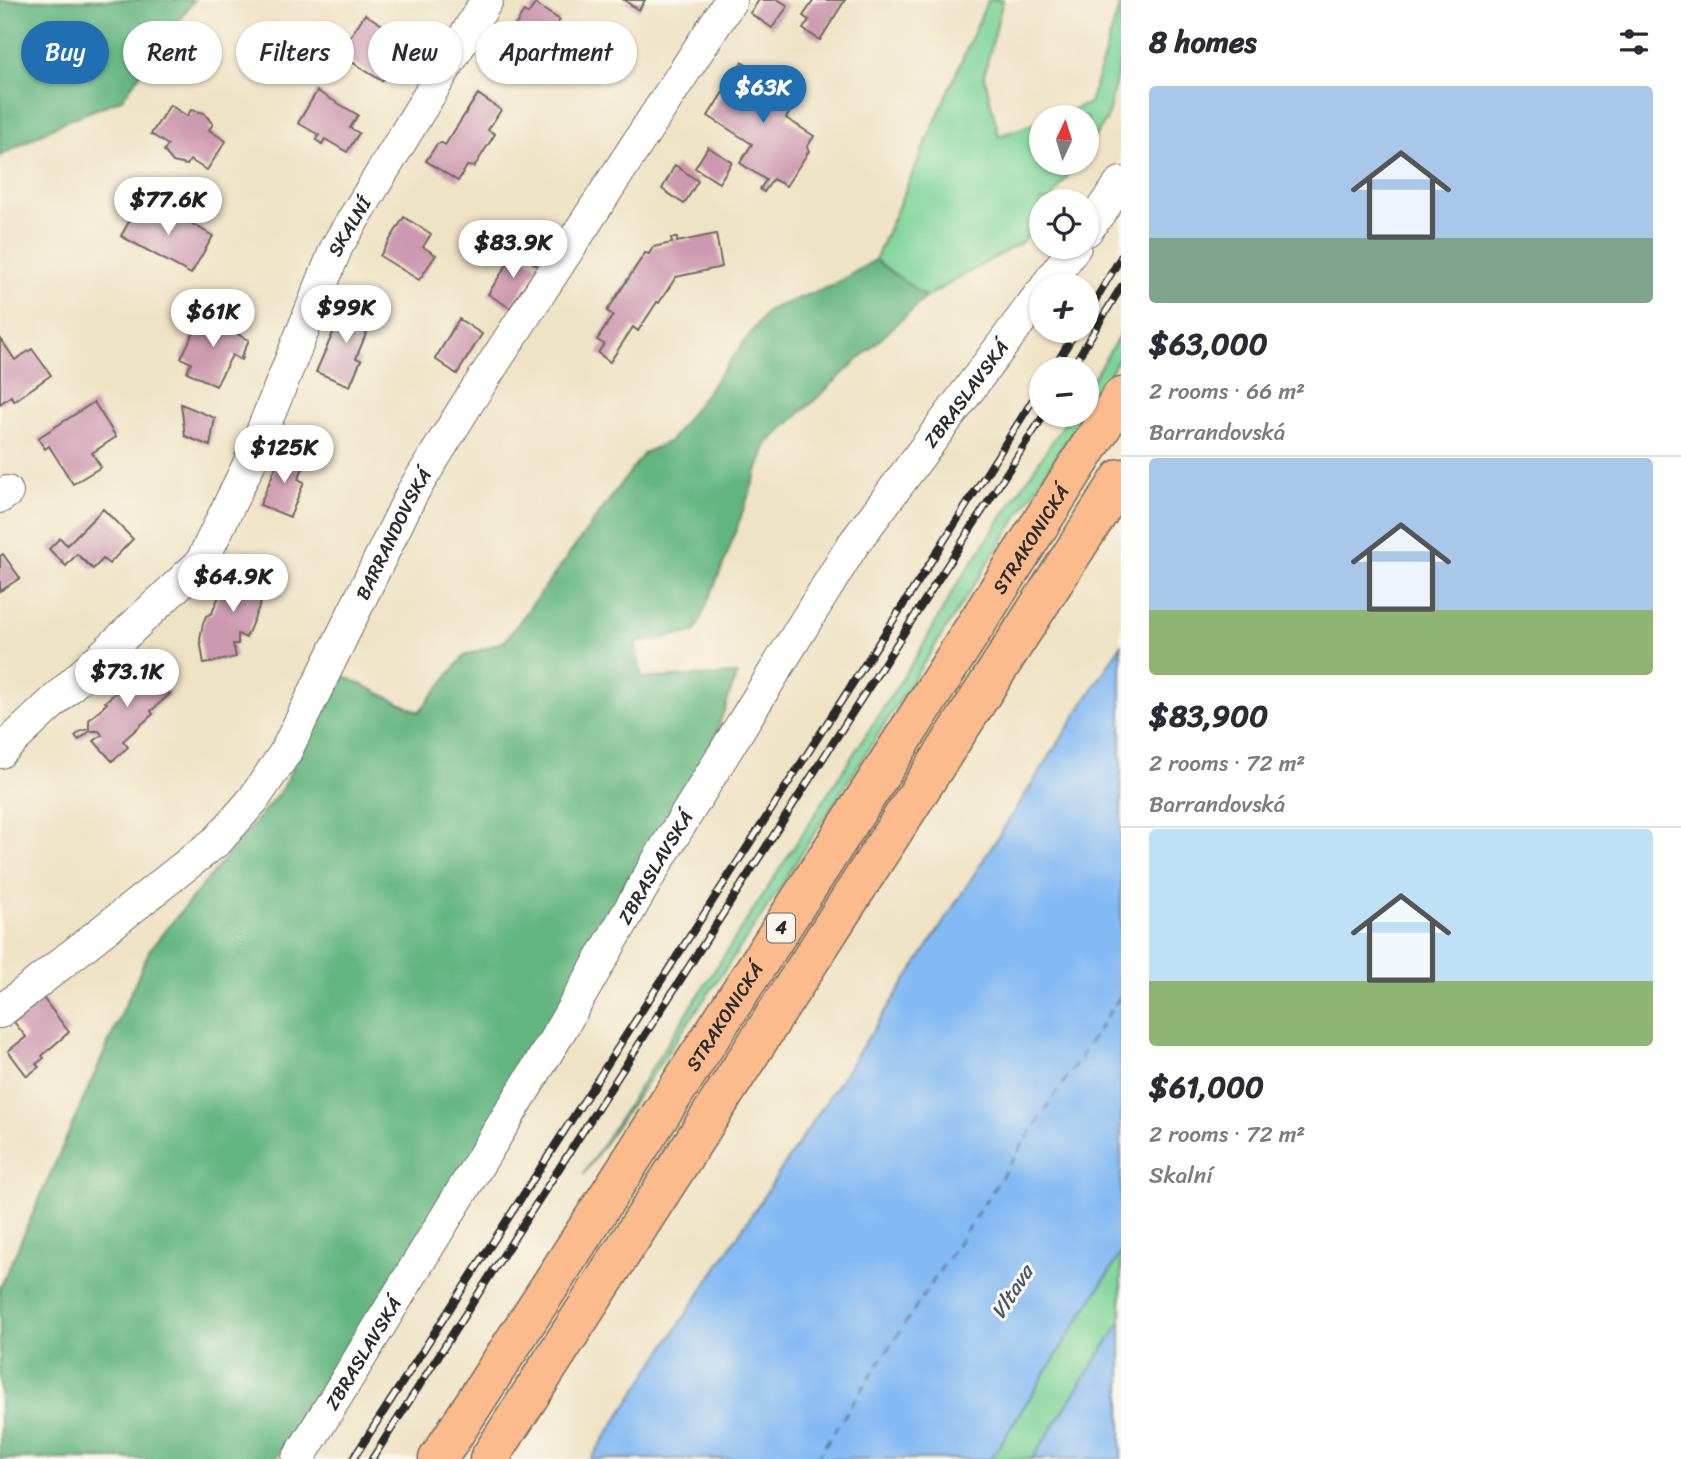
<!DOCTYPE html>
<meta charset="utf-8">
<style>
body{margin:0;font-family:Sriracha,sans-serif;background:#f7f7f7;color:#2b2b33;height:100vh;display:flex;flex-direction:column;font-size:26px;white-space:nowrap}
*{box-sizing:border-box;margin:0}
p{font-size:23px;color:#7c7c81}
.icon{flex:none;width:38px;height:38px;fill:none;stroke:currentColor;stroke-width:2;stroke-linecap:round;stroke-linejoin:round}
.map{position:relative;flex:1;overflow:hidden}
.details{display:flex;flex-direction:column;background:#fff;width:560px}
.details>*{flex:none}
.banner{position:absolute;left:21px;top:21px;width:665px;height:63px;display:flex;gap:14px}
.needle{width:46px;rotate:4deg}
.controls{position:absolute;left:1029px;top:105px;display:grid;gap:14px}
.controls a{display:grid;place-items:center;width:70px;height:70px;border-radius:50%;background:#fff;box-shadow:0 2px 5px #0004;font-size:35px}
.price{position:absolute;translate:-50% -60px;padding:0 16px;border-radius:24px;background:#fff;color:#222;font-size:23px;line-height:46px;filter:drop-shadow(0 2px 4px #0008)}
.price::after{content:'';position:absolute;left:50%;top:42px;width:21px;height:16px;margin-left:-10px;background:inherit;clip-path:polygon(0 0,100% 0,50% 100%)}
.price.active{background:#1f6fb2;color:#fff}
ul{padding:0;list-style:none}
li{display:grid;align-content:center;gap:14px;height:371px;padding:0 28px}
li+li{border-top:2px solid #e1e1e2}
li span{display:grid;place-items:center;height:217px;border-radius:7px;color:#555}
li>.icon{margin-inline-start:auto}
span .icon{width:126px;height:126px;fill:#fffc;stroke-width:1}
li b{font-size:30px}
h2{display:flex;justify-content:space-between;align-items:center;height:84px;padding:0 28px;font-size:30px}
.chip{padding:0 24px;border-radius:32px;background:#fff;box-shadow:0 2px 5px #0004;font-size:24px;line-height:63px}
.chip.active{background:#1f6fb2;color:#fff}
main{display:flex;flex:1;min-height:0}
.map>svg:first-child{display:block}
.green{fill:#7bd398;stroke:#537f62;stroke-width:2}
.forest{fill:#64b580;stroke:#487056;stroke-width:2}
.water{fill:#84baf3;stroke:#58728f;stroke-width:2}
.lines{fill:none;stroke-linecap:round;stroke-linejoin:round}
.ferry{stroke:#465667;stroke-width:2;stroke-dasharray:9 7;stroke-linecap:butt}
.building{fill:#cc98af}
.minor-casing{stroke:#706b61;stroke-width:34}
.major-casing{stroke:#706b61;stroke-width:41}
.minor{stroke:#fff;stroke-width:32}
.major{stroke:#fbbb8c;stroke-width:38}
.rail-casing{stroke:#2b2b2b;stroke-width:8}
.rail{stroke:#fbf7ec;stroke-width:5;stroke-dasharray:16;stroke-linecap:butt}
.labels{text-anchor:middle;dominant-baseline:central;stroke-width:6;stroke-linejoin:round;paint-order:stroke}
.shield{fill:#fbf7ec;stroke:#696865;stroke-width:2}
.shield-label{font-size:18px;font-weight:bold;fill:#2b2b2b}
.street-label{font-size:19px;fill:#2b2b2b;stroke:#fbf7ec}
.water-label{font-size:21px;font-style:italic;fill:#465667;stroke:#fbf7ec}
</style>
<main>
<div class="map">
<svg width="1121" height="1459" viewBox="0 0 1121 1459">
<rect width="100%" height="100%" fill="#fbf7ec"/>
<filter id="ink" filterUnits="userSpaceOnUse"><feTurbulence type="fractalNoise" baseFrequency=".0143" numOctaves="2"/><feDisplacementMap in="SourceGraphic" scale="14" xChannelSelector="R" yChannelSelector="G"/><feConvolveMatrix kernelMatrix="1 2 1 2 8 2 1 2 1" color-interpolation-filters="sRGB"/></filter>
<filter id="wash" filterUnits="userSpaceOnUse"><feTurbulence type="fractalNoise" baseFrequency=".00686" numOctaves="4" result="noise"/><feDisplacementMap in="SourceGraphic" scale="28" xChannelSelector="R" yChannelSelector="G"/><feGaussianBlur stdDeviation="1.57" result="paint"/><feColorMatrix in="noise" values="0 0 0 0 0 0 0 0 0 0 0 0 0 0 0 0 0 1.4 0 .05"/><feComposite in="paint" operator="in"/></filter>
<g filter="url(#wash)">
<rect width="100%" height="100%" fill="#efe3c5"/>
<!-- green -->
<path class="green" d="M988 0H1003L984 75 999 136 1041 121V163H1077L1050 201H1041V214L1022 242 926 297 875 260Z
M1121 0V58L1107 119 1087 148V117H1052L1090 103Z
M1121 333V355L1087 410V388Z
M1070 415H1083L757 923 583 1175 921 649 953 591Z
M1121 1253V1322L1032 1459H991Z"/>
<!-- forest -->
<path class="forest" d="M0 0H194L122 99 61 123 0 156Z
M875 260 926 297 767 444 726 558 695 632 635 643 642 678 737 674 697 787 362 1332 275 1459H0V1288L150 949 282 789 342 675 419 712 464 656 505 641 644 453 670 441 768 310 833 285Z"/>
<!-- water -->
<path class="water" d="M1121 645V1253L991 1459H591L925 951Z
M1121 1322V1459H1032Z"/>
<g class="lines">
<!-- ferry -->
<path class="ferry" d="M816 1459 1121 995"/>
</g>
<g id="blocks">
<!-- building -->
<path class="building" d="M624 0H645L639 10Z
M759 0H779L788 6 772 28 750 13Z
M814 0H845L820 40 803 29 809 20 803 16Z
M535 4 560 20 552 32 559 37 545 59 544 58 543 60 537 57 525 76 499 60 513 38 509 36 524 11 528 14Z
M365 14 406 40 382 81 339 54Z
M742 62 798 99 786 118 814 136 807 147 809 151 786 186 773 179 764 192 760 189 766 180 740 163 752 144 708 116Z
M317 91 358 115 350 128 359 133 347 152 325 139 322 144 316 140 319 135 298 123Z
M478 94 501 110 488 130 495 134 474 167 467 166 458 181 426 161 437 144 442 143 445 145Z
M170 105 187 116 191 110 204 113 213 124 209 130 226 141 207 170 190 160 187 165 173 162 164 151 168 145 151 134Z
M708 147 732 162 719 183 695 168Z
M675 165 698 181 684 204 662 189Z
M146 203 167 214 169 210 213 236 191 274 121 236 136 209 141 213Z
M404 217 431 234 423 247 436 255 419 280 380 256Z
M716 234 722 267 676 277 659 303 657 302 638 331 633 327 610 362 598 353 604 344 597 340 613 315 607 311 645 253 649 254 653 247 672 243 671 238H677V242Z
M515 252 538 266 510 308 488 294Z
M346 303 374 315 356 358 361 360 350 386 316 372Z
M204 312 230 324 227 329 249 340 241 357 243 358 241 360 232 355 216 386 187 372 191 363 181 358Z
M459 319 482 334 457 374 435 359Z
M0 338 15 360 32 349 51 375 14 401 11 396 0 404Z
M94 402 116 437 92 453 101 467 73 484 49 446 45 449 38 438Z
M181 404 215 418 210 446 185 436Z
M282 452 306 461 298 479 304 482 290 517 260 505Z
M103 509 133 539 109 564 103 559 93 569 77 554 66 566 49 549 60 538 67 545Z
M3 554 20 578 0 591V556Z
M237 564 271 578 246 638 238 634V644H233L236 657 204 664 200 639 203 623 206 616 212 613 224 584 228 586Z
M147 656 157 669 152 673 170 694 151 711 153 714 123 741 128 747 112 761 94 741 102 735 99 731H90L79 740 75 736 81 731 89 729V720L102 708 107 703 105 702 124 685 125 687 129 684 123 677Z
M43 998 69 1032 45 1053 42 1056 44 1058 36 1064 39 1067 27 1076 8 1051 26 1037 14 1022Z"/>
</g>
</g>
<g filter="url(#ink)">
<use href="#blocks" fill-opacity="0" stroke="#706b61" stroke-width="2"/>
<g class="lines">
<!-- minor casing -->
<g class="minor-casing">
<g id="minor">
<path d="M1087 230 1121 183"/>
<path d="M1047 285 1075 247"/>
<path d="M0 497 7 492"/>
<path id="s1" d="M0 752 201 563 249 464 337 246 487 0"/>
<path id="s2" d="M0 1012 218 840 253 800 285 753 412 493 467 404 731 0"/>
<path id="s3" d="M298 1459 557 1036 657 862 852 546 1041 293"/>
</g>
</g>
<!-- major casing -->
<g class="major-casing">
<g id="major">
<path id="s4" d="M438 1459 875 783 1121 397"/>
<path d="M489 1459 1121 478"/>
</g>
</g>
<!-- minor -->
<use href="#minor" class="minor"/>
<!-- major -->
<use href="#major" class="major"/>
<!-- rail casing -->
<g class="rail-casing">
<path id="rail" d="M1087 314 1121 257
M1053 369 1076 331
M1071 369 1121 287
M353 1459 925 571 1041 387
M372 1459 1044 415"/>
</g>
<!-- rail -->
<use href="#rail" class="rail"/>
</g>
</g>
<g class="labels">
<!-- shield labels -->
<rect class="shield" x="767" y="913.5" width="28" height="29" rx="5"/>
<g class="shield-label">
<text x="781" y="928">4</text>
</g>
<!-- street labels -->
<g class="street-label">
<text stroke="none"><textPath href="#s1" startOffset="644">SKALNÍ</textPath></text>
<text stroke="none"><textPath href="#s3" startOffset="1258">ZBRASLAVSKÁ</textPath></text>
<text stroke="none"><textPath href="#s2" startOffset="632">BARRANDOVSKÁ</textPath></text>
<text stroke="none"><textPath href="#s4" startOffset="1094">STRAKONICKÁ</textPath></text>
<text stroke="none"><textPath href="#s3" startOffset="691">ZBRASLAVSKÁ</textPath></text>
<text stroke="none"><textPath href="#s4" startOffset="527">STRAKONICKÁ</textPath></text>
<text stroke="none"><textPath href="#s3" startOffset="124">ZBRASLAVSKÁ</textPath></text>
</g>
<!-- water labels -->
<g class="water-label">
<text transform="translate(1012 1292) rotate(-57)">Vltava</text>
</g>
</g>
</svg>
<div class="controls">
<a><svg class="needle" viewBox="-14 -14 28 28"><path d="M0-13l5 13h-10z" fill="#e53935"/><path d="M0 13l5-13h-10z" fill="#7c7c81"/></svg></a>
<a><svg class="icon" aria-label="locate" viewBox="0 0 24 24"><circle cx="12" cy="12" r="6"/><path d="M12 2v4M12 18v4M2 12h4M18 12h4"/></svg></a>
<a>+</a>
<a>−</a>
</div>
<b class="price active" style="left:763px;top:125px">$63K</b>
<b class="price" style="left:168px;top:237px">$77.6K</b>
<b class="price" style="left:513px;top:280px">$83.9K</b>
<b class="price" style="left:346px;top:345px">$99K</b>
<b class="price" style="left:213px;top:349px">$61K</b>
<b class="price" style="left:284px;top:485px">$125K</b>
<b class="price" style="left:233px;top:614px">$64.9K</b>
<b class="price" style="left:127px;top:709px">$73.1K</b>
<div class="banner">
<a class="chip active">Buy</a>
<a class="chip">Rent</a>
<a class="chip">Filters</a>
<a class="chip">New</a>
<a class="chip">Apartment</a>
</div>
</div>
<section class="details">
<h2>8 homes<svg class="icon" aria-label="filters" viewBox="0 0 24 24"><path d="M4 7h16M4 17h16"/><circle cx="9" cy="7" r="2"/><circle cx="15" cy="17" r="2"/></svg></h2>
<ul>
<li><span style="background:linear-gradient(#a9c7e8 70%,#7fa58c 0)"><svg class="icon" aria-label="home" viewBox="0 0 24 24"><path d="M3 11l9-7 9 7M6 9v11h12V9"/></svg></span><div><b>$63,000</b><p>2 rooms · 66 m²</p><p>Barrandovská</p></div></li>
<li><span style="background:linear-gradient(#a9c7e8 70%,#8fb573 0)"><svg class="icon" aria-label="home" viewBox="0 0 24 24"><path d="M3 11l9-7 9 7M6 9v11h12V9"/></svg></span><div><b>$83,900</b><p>2 rooms · 72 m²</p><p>Barrandovská</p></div></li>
<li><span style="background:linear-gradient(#bfe0f5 70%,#8fb573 0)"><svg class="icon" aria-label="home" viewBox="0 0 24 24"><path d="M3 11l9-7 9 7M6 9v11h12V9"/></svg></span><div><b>$61,000</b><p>2 rooms · 72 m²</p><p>Skalní</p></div></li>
</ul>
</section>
</main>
